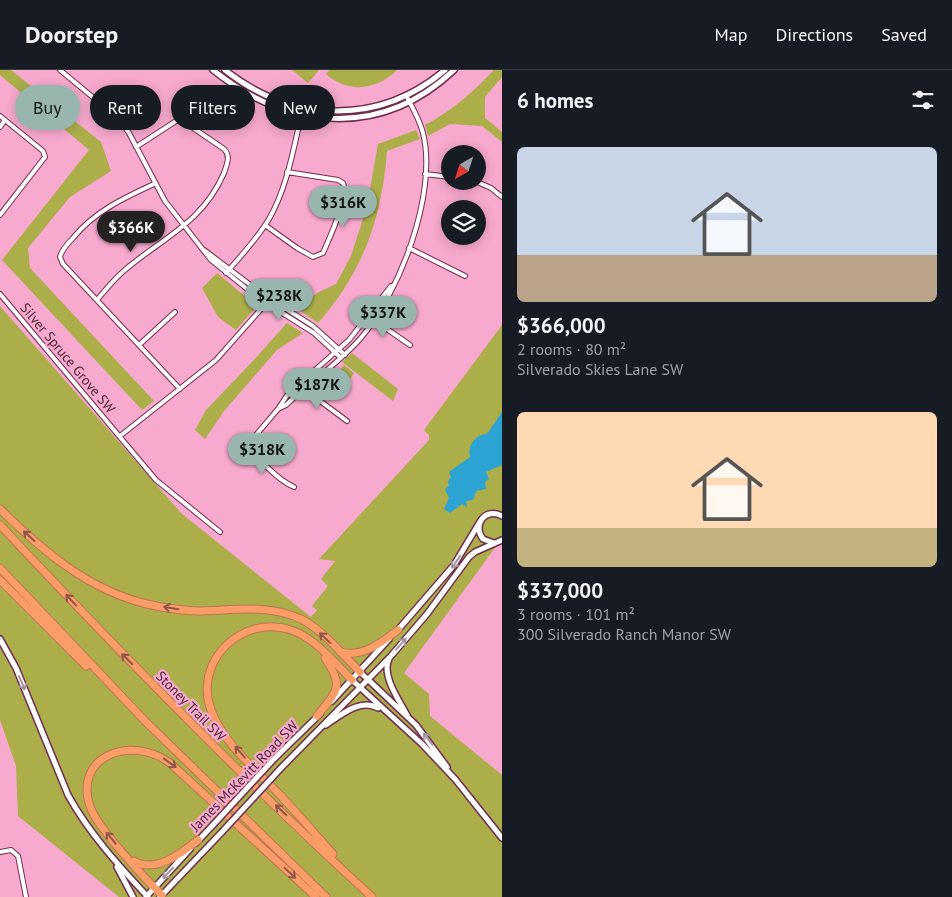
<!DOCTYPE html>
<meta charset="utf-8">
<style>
body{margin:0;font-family:"PT Sans",sans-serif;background:#20242c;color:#f1f3f6;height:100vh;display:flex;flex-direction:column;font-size:19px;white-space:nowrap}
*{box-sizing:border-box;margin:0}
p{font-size:16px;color:#9ea1a6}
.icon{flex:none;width:28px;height:28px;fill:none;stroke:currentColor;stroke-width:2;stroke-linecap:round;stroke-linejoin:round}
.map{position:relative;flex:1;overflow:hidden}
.sheet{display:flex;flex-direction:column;background:#171b24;width:450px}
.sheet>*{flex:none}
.banner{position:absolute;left:15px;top:15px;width:411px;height:45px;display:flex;gap:10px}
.needle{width:32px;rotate:219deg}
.buttons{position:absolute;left:441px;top:75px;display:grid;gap:10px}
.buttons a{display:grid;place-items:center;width:45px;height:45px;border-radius:50%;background:#171b24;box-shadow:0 2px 12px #0003;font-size:25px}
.price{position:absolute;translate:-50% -42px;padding:0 11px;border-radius:18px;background:#98b5ae;color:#111;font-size:16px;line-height:32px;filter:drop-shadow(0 1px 2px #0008)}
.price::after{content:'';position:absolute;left:50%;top:30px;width:15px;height:11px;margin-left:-8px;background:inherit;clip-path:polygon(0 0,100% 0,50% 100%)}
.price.current{background:#222;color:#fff}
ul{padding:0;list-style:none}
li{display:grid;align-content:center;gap:10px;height:265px;padding:0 15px}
li span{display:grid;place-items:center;height:155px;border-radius:8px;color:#555}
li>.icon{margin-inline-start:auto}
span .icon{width:90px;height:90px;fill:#fffc;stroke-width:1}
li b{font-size:21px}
h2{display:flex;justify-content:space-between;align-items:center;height:60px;padding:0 15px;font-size:21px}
.pill{padding:0 18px;border-radius:22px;background:#171b24;box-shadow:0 2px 12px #0003;font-size:18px;line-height:45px}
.pill.current{background:#98b5ae;color:#111}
header{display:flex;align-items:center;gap:30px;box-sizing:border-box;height:70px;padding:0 25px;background:#171b24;border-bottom:1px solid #363941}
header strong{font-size:24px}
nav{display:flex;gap:28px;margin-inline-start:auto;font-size:18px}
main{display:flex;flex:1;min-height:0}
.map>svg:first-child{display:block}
.green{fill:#acae4a}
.water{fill:#2ca3d2}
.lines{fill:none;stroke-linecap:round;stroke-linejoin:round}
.street-casing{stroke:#6f2d50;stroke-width:6}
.secondary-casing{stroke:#6f2d50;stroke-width:8}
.highway-casing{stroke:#bc7457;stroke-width:9}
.street{stroke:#fff;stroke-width:4}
.secondary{stroke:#fff;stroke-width:5}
.highway{stroke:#fa9d67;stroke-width:7}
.secondary-bridge-casing{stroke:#6f2d50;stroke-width:8;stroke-linecap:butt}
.secondary-bridge{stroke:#fff;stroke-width:5}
.oneway{stroke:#8f574b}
.oneway2{stroke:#a4949c}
.labels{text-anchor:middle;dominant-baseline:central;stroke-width:4.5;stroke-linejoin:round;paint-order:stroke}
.street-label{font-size:14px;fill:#482938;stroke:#f8a9ce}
</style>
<header>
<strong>Doorstep</strong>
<nav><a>Map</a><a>Directions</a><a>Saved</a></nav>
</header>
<main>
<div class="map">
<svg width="502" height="827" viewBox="0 0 502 827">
<rect width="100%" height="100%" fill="#f8a9ce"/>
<!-- green -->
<path class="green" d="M0 0H11L101 72 111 101 70 127 28 178 30 198 154 331 142 340 2 190 89 80 0 5Z
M292 0H319L308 13Z
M329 0H397C377 20 348 24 326 4Z
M494 0H502V7L485 27V48L502 62V72L482 56 450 54 428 66 425 55C452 41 473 22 494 0Z
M416 60 420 69 387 81C382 148 363 202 318 253L298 239 317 223 336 214 351 186 367 136 378 74Z
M217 203 257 236 236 260 218 247 202 218Z
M0 236 182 444 311 547 317 540 312 536 328 516 321 509 335 491 319 489 429 370V365L424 360 502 255V468L404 603 429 624 430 646 502 705V827H119L18 746 16 696 0 650Z
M287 253 303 263 277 280 224 341 205 369 195 360 206 340 252 292Z
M352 283 398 319 393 331 342 292Z
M344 295 354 303 350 309 339 301Z"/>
<!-- water -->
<path class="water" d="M502 342V395L486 402 489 409 485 412 486 419 476 421 473 430 466 431 467 437 462 434 450 443 444 439 449 428 445 419 449 416 448 411 451 407 449 402 470 387C467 377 475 364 487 364Z"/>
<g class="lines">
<!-- street casing -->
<g class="street-casing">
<path id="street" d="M60 0 119 49 129 63 165 131 211 190 257 227 314 263 341 288
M0 46 43 81 45 87 0 145
M0 57 5 50
M425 104 450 107
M475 111 491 118 502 127
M154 114C124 128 95 141 73 168 68 173 62 179 60 187L63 194 180 319
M265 155 297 178 313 187 323 183C329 169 349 127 343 113L338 110 287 102
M409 178 465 206
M204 180 261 223 313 256 345 285
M226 203C241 186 257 169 269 149 288 116 294 75 303 38
M0 224 156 410 220 462
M97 230C106 219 115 208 126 199 164 167 203 152 224 103 227 94 231 86 224 79L183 51H176L136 77
M374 250 410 275
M139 275 175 242
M304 319 347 351
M278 339 286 335C310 312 338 294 360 269 399 224 438 124 423 63 420 51 414 40 408 29
M120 366 216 290 270 229
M294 417C282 412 248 384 251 371L278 339 288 324 349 270 391 216
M0 782 11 780 18 786 26 827"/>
</g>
<!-- secondary casing -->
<g class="secondary-casing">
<path id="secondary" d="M213 0C288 60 381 69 454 0
M225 0C292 53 379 56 445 0
M494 473 483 469C472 455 485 437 502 446
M397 561 454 495 481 450
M0 569 16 598 68 725C89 763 118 795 148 827
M389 589C381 605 399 630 407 645
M360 602 416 655 447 697
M352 610 422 674 455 709 502 768
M332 631 389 569
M326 655C341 645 360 628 378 638
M273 690 320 644
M281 698 391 586 427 544 469 487 475 482 502 470
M196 773 213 755
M117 797 133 827
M146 827 190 779
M160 827 221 763"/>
</g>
<!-- highway casing -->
<g class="highway-casing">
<path id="highway" d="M0 439C43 481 88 520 147 534 163 538 180 540 196 541 231 541 267 533 301 549 323 560 342 584 360 602
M0 455C120 583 243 709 372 827
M0 498 145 651 326 827
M0 510 86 596
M340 582C362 588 381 573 398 560
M317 646C337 621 345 617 325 588
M333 784C315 764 298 744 280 725 256 700 223 673 211 640 193 591 242 544 291 560 315 568 334 592 352 610
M134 791C155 804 182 783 198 770
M162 825C145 809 99 759 91 739 71 687 130 664 170 693L316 827"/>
</g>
<!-- street -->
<use href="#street" class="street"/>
<!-- secondary -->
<use href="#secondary" class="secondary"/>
<!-- highway -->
<use href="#highway" class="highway"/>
<!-- secondary-bridge casing -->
<g class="secondary-bridge-casing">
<path id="secondary-bridge" d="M213 755 273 690
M221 763 281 698"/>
</g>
<!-- secondary-bridge -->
<use href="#secondary-bridge" class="secondary-bridge"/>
</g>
<!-- one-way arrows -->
<defs><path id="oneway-shaft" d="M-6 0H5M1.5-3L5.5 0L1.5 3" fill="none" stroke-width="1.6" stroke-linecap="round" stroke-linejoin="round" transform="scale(1.25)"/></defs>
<g class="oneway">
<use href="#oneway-shaft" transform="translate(29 466) rotate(-138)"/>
<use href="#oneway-shaft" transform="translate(71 530) rotate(-133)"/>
<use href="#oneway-shaft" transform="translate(171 538) rotate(-171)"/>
<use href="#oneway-shaft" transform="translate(325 568) rotate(-137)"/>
<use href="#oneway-shaft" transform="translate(127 589) rotate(-135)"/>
<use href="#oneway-shaft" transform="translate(240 682) rotate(-131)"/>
<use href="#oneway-shaft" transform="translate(170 693) rotate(36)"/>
<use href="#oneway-shaft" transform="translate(281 740) rotate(-136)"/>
<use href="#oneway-shaft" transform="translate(111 768) rotate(-130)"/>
<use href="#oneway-shaft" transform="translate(290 803) rotate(43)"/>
</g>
<g class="oneway2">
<use href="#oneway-shaft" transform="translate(456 492) rotate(124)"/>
<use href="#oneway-shaft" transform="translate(401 574) rotate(-49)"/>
<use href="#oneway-shaft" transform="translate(22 613) rotate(67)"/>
<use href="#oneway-shaft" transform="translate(428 669) rotate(-128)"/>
<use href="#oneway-shaft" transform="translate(168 803) rotate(133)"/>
</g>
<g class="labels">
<!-- street labels -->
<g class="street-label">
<text transform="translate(68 288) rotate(50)">Silver Spruce Grove SW</text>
<text transform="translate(191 636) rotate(45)">Stoney Trail SW</text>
<text transform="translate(244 706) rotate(-46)">James McKevitt Road SW</text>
</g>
</g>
</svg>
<div class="buttons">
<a><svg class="needle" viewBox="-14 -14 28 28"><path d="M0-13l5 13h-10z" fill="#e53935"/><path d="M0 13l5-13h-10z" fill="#9ea1a6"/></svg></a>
<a><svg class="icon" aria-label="layers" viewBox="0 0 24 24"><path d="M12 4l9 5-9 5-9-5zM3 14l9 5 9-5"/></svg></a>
</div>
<b class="price" style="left:343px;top:158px">$316K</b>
<b class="price current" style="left:131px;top:183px">$366K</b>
<b class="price" style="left:279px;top:251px">$238K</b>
<b class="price" style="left:383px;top:268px">$337K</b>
<b class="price" style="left:317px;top:340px">$187K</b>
<b class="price" style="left:262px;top:405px">$318K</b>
<div class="banner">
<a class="pill current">Buy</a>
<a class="pill">Rent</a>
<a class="pill">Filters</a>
<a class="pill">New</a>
</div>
</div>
<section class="sheet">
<h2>6 homes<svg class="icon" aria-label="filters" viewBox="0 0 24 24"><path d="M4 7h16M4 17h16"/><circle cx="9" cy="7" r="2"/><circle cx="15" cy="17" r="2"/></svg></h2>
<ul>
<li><span style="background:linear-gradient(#c9d6e8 70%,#b9a48a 0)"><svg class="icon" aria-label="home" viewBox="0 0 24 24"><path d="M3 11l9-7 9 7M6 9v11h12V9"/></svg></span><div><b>$366,000</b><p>2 rooms · 80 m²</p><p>Silverado Skies Lane SW</p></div></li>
<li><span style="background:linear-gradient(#ffd9b3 75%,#c2b280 0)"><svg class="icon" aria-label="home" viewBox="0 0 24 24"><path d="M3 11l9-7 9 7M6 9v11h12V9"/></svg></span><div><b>$337,000</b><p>3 rooms · 101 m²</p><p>300 Silverado Ranch Manor SW</p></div></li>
</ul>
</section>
</main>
